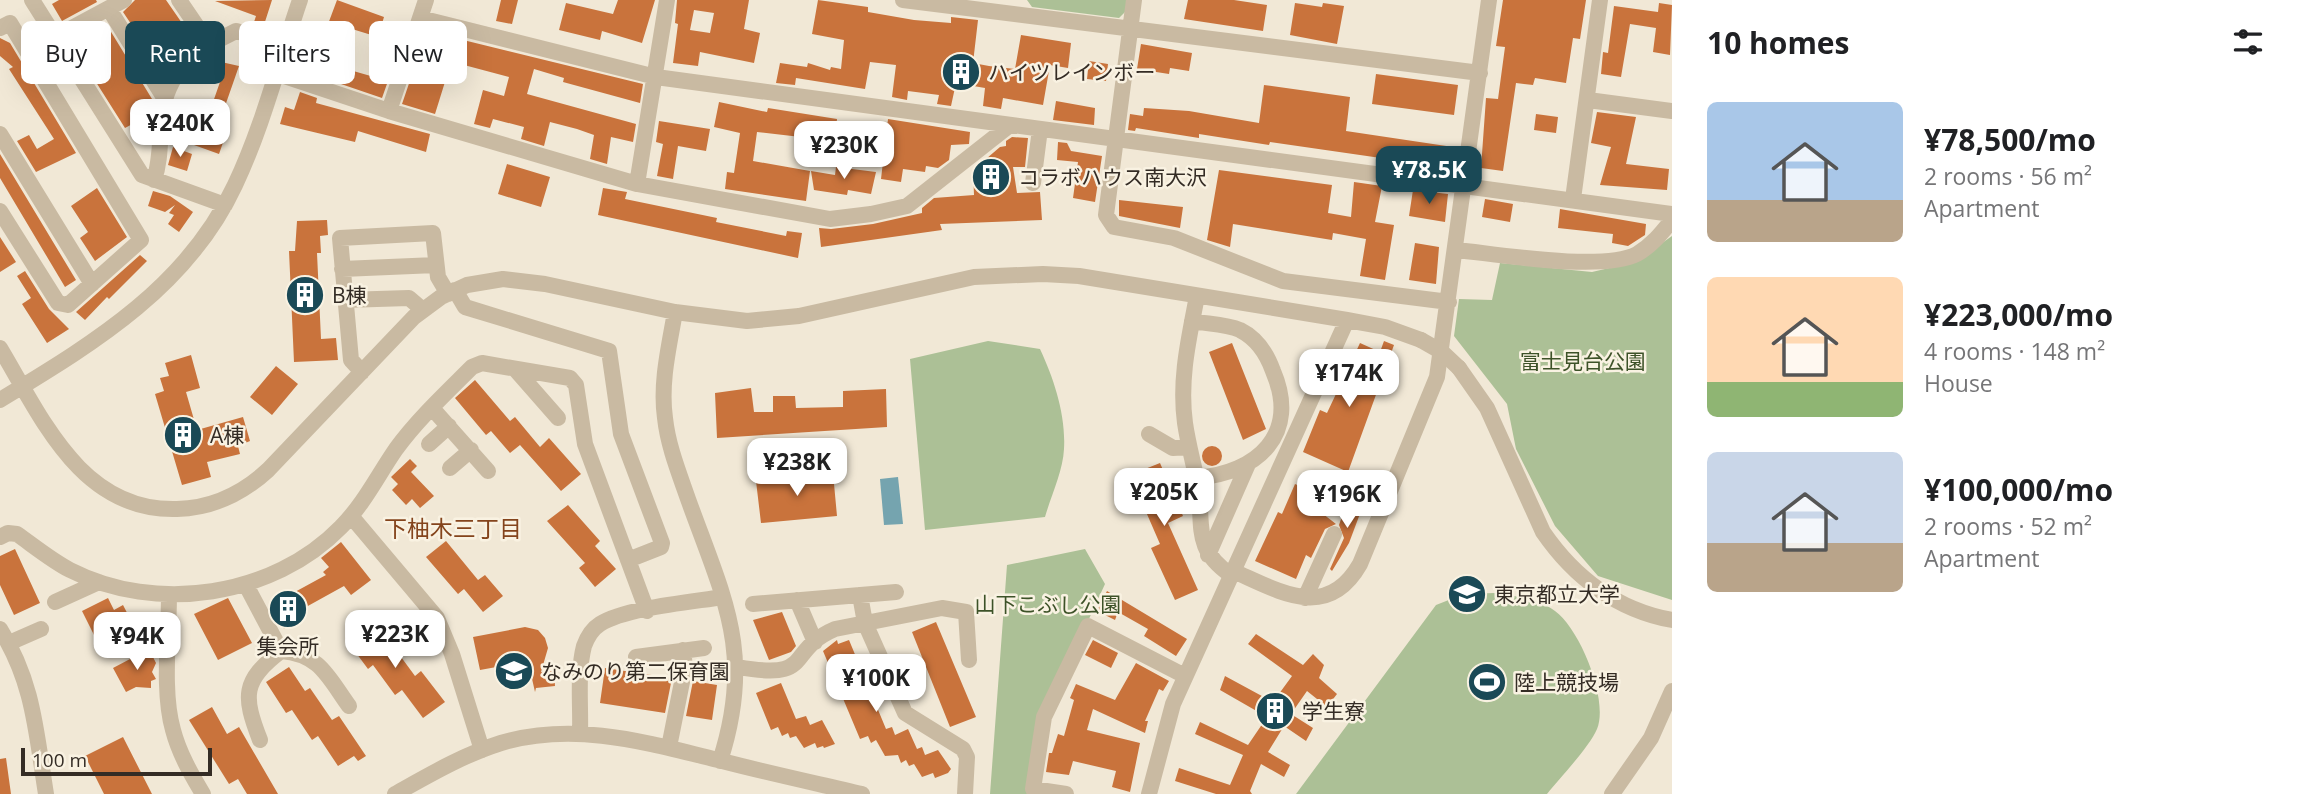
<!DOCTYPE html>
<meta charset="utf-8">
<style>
body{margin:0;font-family:"Open Sans","Noto Sans JP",sans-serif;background:#f6f6f6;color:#202124;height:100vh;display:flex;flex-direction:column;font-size:26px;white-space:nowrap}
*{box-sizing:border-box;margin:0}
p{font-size:23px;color:#757577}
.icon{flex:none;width:38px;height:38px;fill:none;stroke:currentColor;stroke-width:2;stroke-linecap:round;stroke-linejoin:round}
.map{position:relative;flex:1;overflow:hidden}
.panel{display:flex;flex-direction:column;background:#fff;width:630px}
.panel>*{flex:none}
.top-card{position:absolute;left:21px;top:21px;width:665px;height:63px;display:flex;gap:14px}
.scale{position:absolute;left:21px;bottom:18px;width:191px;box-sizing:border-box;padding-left:7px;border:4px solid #342c25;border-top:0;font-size:19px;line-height:24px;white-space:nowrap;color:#342c25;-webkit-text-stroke:5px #f9f2e2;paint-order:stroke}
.price{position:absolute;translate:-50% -60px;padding:0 16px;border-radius:14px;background:#fff;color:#222;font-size:23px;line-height:46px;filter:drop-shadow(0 2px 4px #0008)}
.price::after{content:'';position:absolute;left:50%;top:42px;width:21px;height:16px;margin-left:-10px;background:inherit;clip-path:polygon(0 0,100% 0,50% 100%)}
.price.active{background:#1a4956;color:#fff}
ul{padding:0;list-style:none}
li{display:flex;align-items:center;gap:21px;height:175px;padding:0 35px}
li span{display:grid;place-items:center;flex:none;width:196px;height:140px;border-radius:10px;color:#555}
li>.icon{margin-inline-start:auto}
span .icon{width:84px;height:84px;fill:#fffc;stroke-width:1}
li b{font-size:30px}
h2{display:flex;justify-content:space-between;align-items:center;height:84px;padding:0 35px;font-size:30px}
.chip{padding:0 24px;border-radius:10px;background:#fff;box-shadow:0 7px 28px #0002;font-size:24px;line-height:63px}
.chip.active{background:#1a4956;color:#fff}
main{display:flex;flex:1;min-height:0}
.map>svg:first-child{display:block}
.green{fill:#acc096}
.water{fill:#75a4af}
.building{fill:#c9733c;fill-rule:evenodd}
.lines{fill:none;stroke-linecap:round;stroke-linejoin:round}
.minor{stroke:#c9baa2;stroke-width:16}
.minor-bridge{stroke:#c9baa2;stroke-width:16}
.labels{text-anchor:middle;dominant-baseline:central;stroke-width:5;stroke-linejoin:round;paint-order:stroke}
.poi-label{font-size:21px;fill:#342c25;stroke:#f9f2e2;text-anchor:start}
.park-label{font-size:21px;fill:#3d5228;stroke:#f9f2e2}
.neighbourhood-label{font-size:23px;fill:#84441c;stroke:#f9f2e2}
</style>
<main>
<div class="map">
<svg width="1672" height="794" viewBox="0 0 1672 794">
<rect width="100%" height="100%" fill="#f1e8d6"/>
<!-- green -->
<path class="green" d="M1027 0H1127L1126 11 1119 18 1032 7Z
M1672 236V600L1598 576 1555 526 1516 449 1507 404 1454 336 1459 299 1492 300 1500 263 1592 272 1635 262Z
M988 341 1040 349C1054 379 1066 415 1064 449 1063 471 1051 496 1045 517L925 530 910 359Z
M1085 549 1105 584 1044 717 1031 794H990L1007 565Z
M1494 593C1515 596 1537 598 1555 611 1580 629 1609 700 1597 729 1590 746 1560 778 1547 794H1296L1436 605 1464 594Z"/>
<!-- water -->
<path class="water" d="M898 477 903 524 884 525 880 479Z"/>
<!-- building -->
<path class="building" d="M59 0H96L97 2 62 21 52 4Z
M135 0H166L193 39 160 67 123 12Z
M272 0 263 28 253 25 256 16 215 1Z
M337 0 384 17 378 37 352 29 336 66 388 81 382 98 297 69 301 54 315 59Z
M501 0H518L512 24 496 21Z
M618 0H655L642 43 602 31 600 40 559 30 566 3 613 14Z
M677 0H749L744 29 760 33 754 63 700 52 698 66 673 63 678 24 675 23ZM694 10 714 13 710 33 690 30Z
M818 0 868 7V12L914 20 951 23V17L978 20 973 63 989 66 1015 69 1021 35 1071 43 1068 68 1050 65 1043 105 1003 98 1001 109 983 106 985 88 956 83 951 106 937 104 939 95 908 91 907 100 892 97 896 65 870 62 865 89 796 78 795 85 776 83 780 63 807 67 808 63 830 70 831 67 841 69 844 40 812 34Z
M1188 0H1234L1267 5 1263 31 1184 19Z
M1503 0H1586L1580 39 1573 38 1566 83 1535 78 1533 85 1516 83 1503 171 1481 168 1486 98 1498 99 1505 47 1496 46Z
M1295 3 1322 7 1323 3 1344 6 1337 44 1290 35Z
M1659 3 1672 5 1670 55 1653 52 1656 28 1630 24 1621 77 1601 74 1603 52 1608 53 1614 6 1658 12Z
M105 22 152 99 151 114 125 128 70 41Z
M0 38 10 43 76 153 36 172 17 141 29 135 37 149 54 139 9 69 13 67 0 56Z
M455 38 643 84 640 103 563 82 564 78 534 69 527 94 636 124 633 142 611 137 607 164 590 159 594 135 577 129 550 122 544 146 521 139 524 127 493 119 490 128 474 124 483 90 504 96 509 77 449 61Z
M1141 44 1192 53 1189 71 1170 68 1169 74 1137 69Z
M208 59 239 66 224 109 212 105 220 82 196 73 198 67Z
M417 60 449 69 435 114 402 104Z
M1089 61 1108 64 1106 81 1087 79Z
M1376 74 1458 85 1454 115 1372 104Z
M1264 85 1350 97 1346 131 1453 147 1450 168 1270 142 1269 145 1199 134V138L1136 128 1135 131 1128 130 1130 114 1143 116 1144 108 1189 111 1259 123Z
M300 92 317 98 316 103 430 134 426 152 358 131 355 142 280 124 285 107 294 110Z
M1056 101 1095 108 1094 125 1053 120Z
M719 102 767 112 768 108 837 119 835 141 757 132 753 161 810 171 806 201 725 189 727 172 734 173 740 133 714 127Z
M179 108 197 115 195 122 226 134 219 154 194 145 198 135 173 125Z
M1597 112 1636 117 1626 164 1669 169 1667 190 1600 185 1611 147 1591 143Z
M1536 114 1558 117 1556 133 1534 130Z
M888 119 970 132 969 144 951 145 949 160 938 168 926 166 925 172 903 169 901 182 881 179Z
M659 121 710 129 706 151 678 146 673 179 657 176 663 144 656 142Z
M1012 137 1028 138 1025 167H1013L1017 193 1040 192 1042 220 940 224 942 230 821 247 819 228 831 229 873 224 922 213V208L934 198 974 195 973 170 1000 147 1006 146V141Z
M1058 142 1067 143 1071 151 1102 156 1095 202 1073 198 1078 162 1057 160Z
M173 147 192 154 187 171 168 165Z
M0 154 76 280 65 287 0 178Z
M507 164 550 177 541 207 498 194Z
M836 167 876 172 871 194 848 190 847 195 814 190 811 171 835 175Z
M1219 170 1332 185 1328 213 1351 217 1354 182 1382 186 1375 222 1394 225 1385 280 1360 276 1366 239 1333 233 1332 240 1233 224 1230 247 1207 240Z
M97 188 127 237 95 261 80 238 88 232 71 206Z
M603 188 627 192 625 199 717 218 716 222 786 236 787 231 802 233 798 258 598 215Z
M1413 190 1448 194 1445 222 1409 216Z
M153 191 170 196 193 212 179 232 168 224 174 215 169 213 175 205 165 212 148 206Z
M1485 199 1513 204 1510 222 1482 217Z
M1119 200 1183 207 1180 228 1119 216Z
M1560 209 1646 224 1645 235 1628 246 1612 243 1613 234 1558 228Z
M327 220 328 235 320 236 321 253H317L321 339 336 338 338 360 294 362 289 251H295L297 221Z
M0 237 16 262 0 272Z
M1415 243 1439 247 1436 284 1409 280Z
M140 255 147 261 109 299 107 297 85 320 76 312Z
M25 271 49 309 69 329 47 343 22 304 31 298 17 276Z
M1384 341 1394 345 1348 472 1303 452 1320 410 1327 413 1360 343 1380 352Z
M1232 343 1266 429 1243 440 1209 352Z
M191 355 200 388 186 392 197 430 243 417 250 441 238 446 240 454 207 462 211 477 182 485 155 394 164 391 160 378 169 376 165 363Z
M276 366 298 384 272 415 250 397Z
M475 380 510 421 515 417 540 447 549 438 581 474 561 491 520 445 510 453 491 431 486 435 455 398Z
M751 388 754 412H773V396H795L796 408 843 407V391L886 389 887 427 717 438 715 393Z
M1202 456a10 10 0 1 1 20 0a10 10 0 1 1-20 0Z
M410 459 417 466 411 472 434 496 420 508 412 499 406 505 392 490 398 484 391 477Z
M1160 463 1183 516 1168 523 1198 590 1175 600 1151 548 1160 544 1130 475Z
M833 473 837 516 761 523 756 481Z
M1295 484 1313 492 1309 503 1336 524 1325 529 1311 558 1306 555 1296 579 1255 561 1278 512 1282 514Z
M568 505 600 541 595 546 616 569 595 587 579 568 585 563 547 521Z
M1346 505 1361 511 1349 543 1332 571 1330 569 1344 538 1339 525Z
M446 541 478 580 485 575 503 596 483 612 464 589 458 594 426 557Z
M341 542 371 580 351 595 344 586 297 612 301 620 284 629 271 605 326 575 323 572 329 567 321 558Z
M15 549 40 603 14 615 0 585V556Z
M1107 591 1187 639 1176 656 1144 636 1148 629 1118 612 1115 620 1097 611Z
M108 598 114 610 123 605 138 634 102 651 82 611Z
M228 598 252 643 218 660 194 614Z
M782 612 796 646 791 652 769 660 753 620Z
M366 622 384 646 390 642 415 676 421 671 445 702 423 718 402 690 395 695 373 665 368 669 345 638Z
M936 622 976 717 950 727 912 632Z
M525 627 538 630 545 638 548 648 541 672 554 671 555 686 536 688 535 692 528 661 480 670 473 637Z
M1256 634 1303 665 1313 654 1324 665 1319 678 1337 694 1327 707 1307 691 1291 714 1313 728 1306 741 1284 726 1268 752 1290 765 1284 777 1261 764 1250 791 1252 794H1216L1175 781 1179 768 1230 785 1243 755 1195 734 1200 722 1248 745 1267 717 1220 690 1225 676 1273 702 1292 676 1248 644Z
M837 640 838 644 849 640 886 729 892 727 895 735 908 729 917 749 922 747 925 755 938 750 951 769 948 773 935 778 933 773 922 777 914 764 909 766 906 760 901 763 898 755 885 756 876 740 871 743 868 736 860 739 823 651Z
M1093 640 1118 653 1111 668 1085 655Z
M149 649 156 663 152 672 156 679 151 681V688L136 687 126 692 113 668Z
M1136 663 1169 681 1163 691 1159 689 1145 721H1148L1145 733 1093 709 1087 730 1140 743 1130 792 1112 787 1116 771 1073 761 1069 775 1046 772 1049 753H1052L1058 734 1064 736 1074 700 1070 698 1076 684 1115 700Z
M289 667 305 691 310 688 332 720 339 716 366 756 358 761 354 756 338 766 318 736 312 740 292 710 286 713 266 682Z
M605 668 672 678 665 713 600 703Z
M693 681 717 685 712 720 686 716Z
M781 683 796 719 806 716 810 725 822 720 835 744 824 748 823 746 817 748 815 743 804 748 796 736 790 738 788 733 782 736 778 727 771 730 756 693Z
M212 707 227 734 239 727 278 794H247L238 779 229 784 189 720Z
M123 737 152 794H104L85 756Z
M6 758 11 794H0V759Z"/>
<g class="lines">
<!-- minor -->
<path class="minor" d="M32 0 142 175 225 205
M179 0 209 44
M903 0 1480 73
M1134 0 1106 215 1114 227 1174 238 1283 281 1449 302
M109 9 165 99
M420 18 656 77 1672 214
M0 28 10 23 141 240 68 305 58 303 0 211
M55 37 124 0
M275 73 389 111 637 184 830 219 871 214 907 206 1010 125
M1588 100 1672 111
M389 111 426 0
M0 134 92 284
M154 180C163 154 158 126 165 100 174 64 205 46 236 31L285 45
M1033 183 1040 129
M637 184 667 0
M1573 199 1600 0
M1457 250C1497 254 1602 272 1637 254 1652 245 1661 234 1672 220
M342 269 436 265
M455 290 465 307 609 351 621 434 662 543 661 547 628 560
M1197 296C1189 338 1179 379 1185 423 1188 444 1194 465 1198 486 1204 526 1192 548 1231 575
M345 300 409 298 423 310
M675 312C669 347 660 383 665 418 668 446 679 473 688 499 724 599 755 653 720 761
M1192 321C1207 324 1226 324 1240 330 1256 338 1267 354 1273 371 1300 434 1258 473 1196 478
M0 348C42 418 81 512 177 509 213 508 242 494 268 470L414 317 441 297 467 285 503 279 545 284 675 312 747 321 799 316 974 277 1043 274 1079 276 1347 320 1385 327 1421 340
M1459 368 1487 408 1543 532C1574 577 1617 610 1672 620
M515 369 558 418
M362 372 351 360 340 238 433 233 438 277 448 294
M0 400C92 344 187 288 235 185 263 126 279 61 300 0
M432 408 488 471
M1149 434 1173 448 1189 447
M429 444 449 426
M450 468 471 450
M351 516 437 618 452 654 482 750
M0 537 8 533 17 534C34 546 51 560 70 570 156 614 273 597 341 527 364 504 378 475 396 449 418 419 446 393 472 367L482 363 570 378 576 385 585 444 647 611
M1208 555 1248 464
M1233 571C1279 591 1327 622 1360 564L1437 377 1489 0
M246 585 281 651
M169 595C169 636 162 692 173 730 179 753 191 774 203 794
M860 595 865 623 905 713 963 749 967 757 965 794
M1305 598 1334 534
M797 600 815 642
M55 602 99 582
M753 604 896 592
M0 629C34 683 36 733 46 794
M9 643 41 629
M636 657 704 648
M738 667C816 681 784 651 835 629L942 608 966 612 969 660
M580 733C581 706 577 673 584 646 587 638 592 629 600 624 625 608 692 602 723 597
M260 740C243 696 242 681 281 651 320 654 328 677 349 706
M669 747 685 667 683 650
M395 794C429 775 463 755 501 743 576 721 648 743 722 761 768 773 815 783 862 794
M1066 794 1033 789 1044 717 1088 626 1185 676
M1149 794 1173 704 1347 320
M1612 794 1651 738 1672 691"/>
<!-- minor-bridge -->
<path class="minor-bridge" d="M1421 340 1442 352 1459 368"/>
</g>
<!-- icons -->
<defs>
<g id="building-disc" transform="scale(2.0125)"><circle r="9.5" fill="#1a4956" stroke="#f9f2e2"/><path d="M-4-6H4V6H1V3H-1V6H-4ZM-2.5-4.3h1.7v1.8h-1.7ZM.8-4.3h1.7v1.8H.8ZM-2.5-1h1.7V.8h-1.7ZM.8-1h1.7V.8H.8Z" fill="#fff"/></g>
<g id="university-disc" transform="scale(2.0125)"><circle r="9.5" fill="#1a4956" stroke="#f9f2e2"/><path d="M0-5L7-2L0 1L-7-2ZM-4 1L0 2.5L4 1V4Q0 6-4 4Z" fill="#fff"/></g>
<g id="school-disc" transform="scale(2.0125)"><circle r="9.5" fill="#1a4956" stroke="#f9f2e2"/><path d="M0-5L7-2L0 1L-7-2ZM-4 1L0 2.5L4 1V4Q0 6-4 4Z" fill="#fff"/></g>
<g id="stadium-disc" transform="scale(2.0125)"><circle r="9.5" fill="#1a4956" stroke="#f9f2e2"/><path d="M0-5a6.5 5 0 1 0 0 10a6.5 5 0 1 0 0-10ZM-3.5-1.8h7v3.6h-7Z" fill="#fff"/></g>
</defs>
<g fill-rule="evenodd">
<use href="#building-disc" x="961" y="72"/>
<use href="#building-disc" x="991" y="177"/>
<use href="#building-disc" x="305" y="295"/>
<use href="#building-disc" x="183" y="435"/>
<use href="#university-disc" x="1467" y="594"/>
<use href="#building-disc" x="288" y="609"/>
<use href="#school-disc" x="514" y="671"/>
<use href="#stadium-disc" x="1487" y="682"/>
<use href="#building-disc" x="1275" y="711"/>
</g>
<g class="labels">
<!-- poi labels -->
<g class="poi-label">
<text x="988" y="72">ハイツレインボー</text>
<text x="1018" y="177">コラボハウス南大沢</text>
<text x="332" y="295">B棟</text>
<text x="210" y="435">A棟</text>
<text x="1494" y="594">東京都立大学</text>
<text x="288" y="646" text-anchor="middle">集会所</text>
<text x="541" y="671">なみのり第二保育園</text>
<text x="1514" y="682">陸上競技場</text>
<text x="1302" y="711">学生寮</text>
</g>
<!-- park labels -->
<g class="park-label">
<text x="1583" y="361">富士見台公園</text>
<text x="1048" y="604">山下こぶし公園</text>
</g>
<!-- neighbourhood labels -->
<g class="neighbourhood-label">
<text x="453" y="528">下柚木三丁目</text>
</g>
</g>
</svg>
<div class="scale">100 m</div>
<b class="price" style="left:180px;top:159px">¥240K</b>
<b class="price" style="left:844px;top:181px">¥230K</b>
<b class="price active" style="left:1429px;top:206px">¥78.5K</b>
<b class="price" style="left:1349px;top:409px">¥174K</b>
<b class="price" style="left:797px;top:498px">¥238K</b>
<b class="price" style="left:1164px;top:528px">¥205K</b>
<b class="price" style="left:1347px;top:530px">¥196K</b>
<b class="price" style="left:395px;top:670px">¥223K</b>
<b class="price" style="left:137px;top:672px">¥94K</b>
<b class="price" style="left:876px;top:714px">¥100K</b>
<div class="top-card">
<a class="chip">Buy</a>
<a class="chip active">Rent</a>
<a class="chip">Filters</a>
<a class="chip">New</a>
</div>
</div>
<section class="panel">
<h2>10 homes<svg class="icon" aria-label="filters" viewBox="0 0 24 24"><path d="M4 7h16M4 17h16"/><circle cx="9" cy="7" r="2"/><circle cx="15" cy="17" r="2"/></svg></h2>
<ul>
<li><span style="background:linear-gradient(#a9c7e8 70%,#b9a48a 0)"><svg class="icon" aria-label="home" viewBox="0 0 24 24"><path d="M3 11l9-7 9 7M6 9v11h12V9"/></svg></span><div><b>¥78,500/mo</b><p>2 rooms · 56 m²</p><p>Apartment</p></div></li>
<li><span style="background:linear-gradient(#ffd9b3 75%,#8fb573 0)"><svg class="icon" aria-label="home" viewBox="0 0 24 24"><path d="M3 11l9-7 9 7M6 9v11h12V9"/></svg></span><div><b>¥223,000/mo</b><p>4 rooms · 148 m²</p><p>House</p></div></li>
<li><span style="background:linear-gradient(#c9d6e8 65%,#b9a48a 0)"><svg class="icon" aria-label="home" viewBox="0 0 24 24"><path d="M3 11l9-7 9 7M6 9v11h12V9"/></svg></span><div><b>¥100,000/mo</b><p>2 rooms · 52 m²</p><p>Apartment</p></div></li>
</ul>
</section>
</main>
